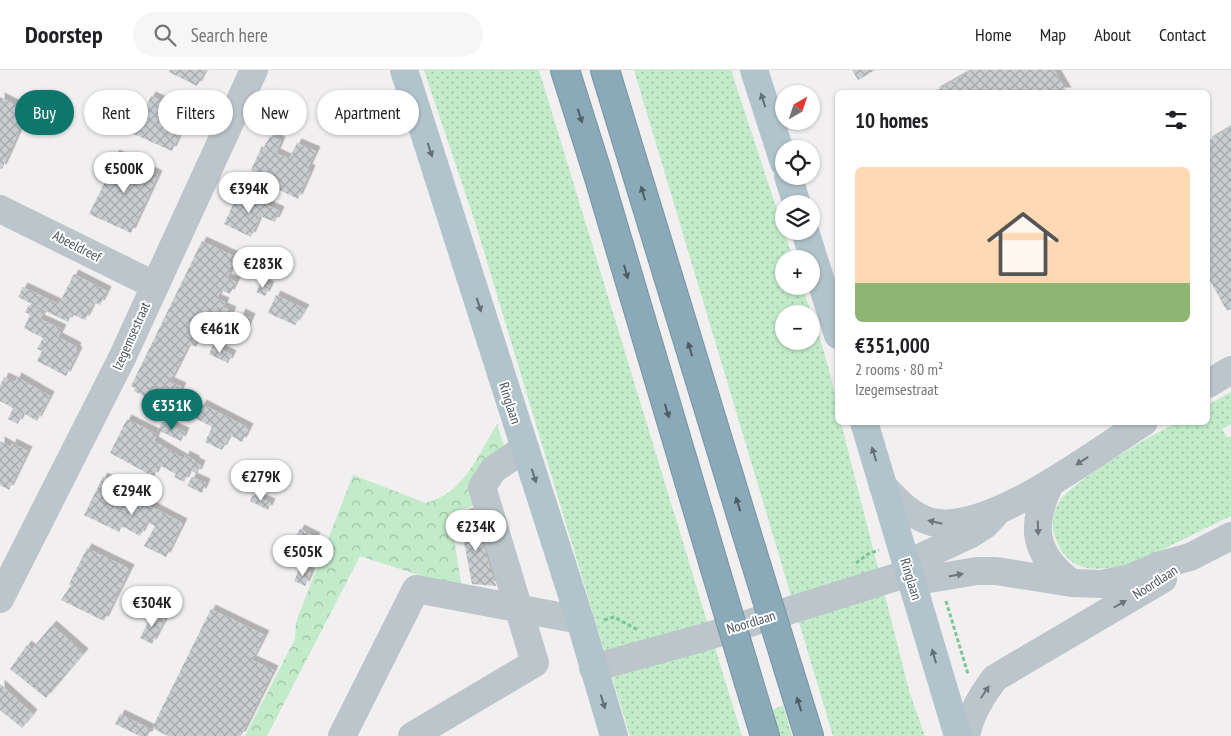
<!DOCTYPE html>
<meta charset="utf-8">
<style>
body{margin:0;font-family:"PT Sans Narrow",sans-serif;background:#f6f6f6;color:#202124;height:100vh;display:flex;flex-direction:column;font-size:19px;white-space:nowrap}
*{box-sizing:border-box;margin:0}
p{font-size:16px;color:#757577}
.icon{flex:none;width:28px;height:28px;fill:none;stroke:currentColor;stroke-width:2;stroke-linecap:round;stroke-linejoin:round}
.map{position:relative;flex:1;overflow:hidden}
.sheet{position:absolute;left:835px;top:20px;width:375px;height:335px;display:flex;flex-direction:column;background:#fff;border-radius:8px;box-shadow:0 1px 4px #0004}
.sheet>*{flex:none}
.guide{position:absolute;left:15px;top:20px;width:475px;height:45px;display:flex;gap:10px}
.needle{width:32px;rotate:39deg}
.fabs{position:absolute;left:775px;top:15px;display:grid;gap:10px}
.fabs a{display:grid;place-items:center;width:45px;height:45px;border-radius:50%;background:#fff;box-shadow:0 1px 4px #0004;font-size:25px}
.price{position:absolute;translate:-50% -42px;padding:0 11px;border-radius:18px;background:#fff;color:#222;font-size:16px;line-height:32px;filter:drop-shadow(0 1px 2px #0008)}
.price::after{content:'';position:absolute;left:50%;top:30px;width:15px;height:11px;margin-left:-8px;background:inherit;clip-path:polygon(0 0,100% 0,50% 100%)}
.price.current{background:#0f766e;color:#fff}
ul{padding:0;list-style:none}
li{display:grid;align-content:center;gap:10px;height:265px;padding:0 20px}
li span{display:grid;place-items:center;height:155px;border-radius:8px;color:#555}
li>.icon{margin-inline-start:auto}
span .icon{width:90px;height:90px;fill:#fffc;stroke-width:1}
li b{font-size:21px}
h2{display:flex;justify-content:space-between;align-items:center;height:60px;padding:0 20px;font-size:21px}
.tag{padding:0 18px;border-radius:22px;background:#fff;box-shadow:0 1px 4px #0004;font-size:18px;line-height:45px}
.tag.current{background:#0f766e;color:#fff}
header{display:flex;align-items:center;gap:30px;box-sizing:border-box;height:70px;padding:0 25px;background:#fff;border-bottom:1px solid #e0e0e0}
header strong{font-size:24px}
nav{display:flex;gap:28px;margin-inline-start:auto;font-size:18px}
.search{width:350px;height:45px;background:#f6f6f6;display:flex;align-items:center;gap:12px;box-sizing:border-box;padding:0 18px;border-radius:28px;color:#757577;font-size:19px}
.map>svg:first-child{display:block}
.grass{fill:url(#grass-dots);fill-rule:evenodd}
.forest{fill:url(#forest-crowns)}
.building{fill:url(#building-cross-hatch);filter:url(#shadow)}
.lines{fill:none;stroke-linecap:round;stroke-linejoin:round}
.highway-casing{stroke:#7695a5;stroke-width:30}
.path{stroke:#7cc694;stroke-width:3;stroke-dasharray:4 2.5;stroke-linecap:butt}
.minor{stroke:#bbc5ca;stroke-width:28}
.major{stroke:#b1c3cb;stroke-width:28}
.highway{stroke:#8aa9b9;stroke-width:28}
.highway-bridge-casing{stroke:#7695a5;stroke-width:30;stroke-linecap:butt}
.highway-bridge{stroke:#8aa9b9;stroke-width:28}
.oneway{fill:#627076}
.oneway2{fill:#4f5d64}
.oneway3{fill:#6a777c}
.labels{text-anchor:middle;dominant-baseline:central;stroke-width:4;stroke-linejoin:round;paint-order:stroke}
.street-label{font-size:14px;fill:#48555a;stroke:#fff}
</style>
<header>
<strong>Doorstep</strong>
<div class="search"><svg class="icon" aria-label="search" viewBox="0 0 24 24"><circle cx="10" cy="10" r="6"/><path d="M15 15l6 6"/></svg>Search here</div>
<nav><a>Home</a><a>Map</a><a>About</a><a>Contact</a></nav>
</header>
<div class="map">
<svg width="1231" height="666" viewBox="0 0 1231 666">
<defs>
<pattern id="grass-dots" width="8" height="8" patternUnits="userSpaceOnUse" patternTransform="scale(1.25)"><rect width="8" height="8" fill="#c1ebc9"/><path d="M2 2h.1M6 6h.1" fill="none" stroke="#9fc1a6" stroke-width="1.8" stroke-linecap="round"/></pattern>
<pattern id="forest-crowns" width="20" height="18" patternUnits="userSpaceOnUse" patternTransform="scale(1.25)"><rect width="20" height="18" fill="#c1ebc9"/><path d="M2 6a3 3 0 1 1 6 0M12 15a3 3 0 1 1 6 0" fill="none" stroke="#9fc1a6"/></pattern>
<pattern id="building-cross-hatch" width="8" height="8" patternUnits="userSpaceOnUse" patternTransform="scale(1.25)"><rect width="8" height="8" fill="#c9cdd0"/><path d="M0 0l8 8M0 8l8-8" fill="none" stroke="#a5a9ac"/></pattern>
<filter id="shadow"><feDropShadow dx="4.5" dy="-4.5" stdDeviation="0" flood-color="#0004"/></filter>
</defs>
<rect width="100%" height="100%" fill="#f1efef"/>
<!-- grass -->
<path class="grass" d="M424 0H539L742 666H630L475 152Z
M634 0H731L793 189H784V216H802C815 254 837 313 838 352L841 353 910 624 925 666H833ZM784 244H811V271H784Z
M1231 322V354L1222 359 1227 368 1231 366V446L1141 490C1107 501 1069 509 1055 467 1050 454 1053 442 1060 431 1073 411 1154 363 1177 353 1185 350 1199 353 1208 352V335Z
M783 635 792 666H779L772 640Z"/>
<!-- forest -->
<path class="forest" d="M497 354 505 379 476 400 472 418 479 434 450 443 462 519 360 486 267 666H245L295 569 296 552 353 405 426 433C465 422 477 387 497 354Z"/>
<!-- building -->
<path class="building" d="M170 0H208L207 2 205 1 197 16 169 2Z
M852 0H875L858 10Z
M973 0H1054L1067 22H934Z
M151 26 189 43 172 81 129 62 135 50 139 52Z
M0 27 28 41 2 99 0 98Z
M58 52 61 61 49 65 46 56Z
M1231 57V239L1227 241 1208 207V71Z
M270 66 281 71 276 83 289 89 297 73 316 81 308 98 311 100 298 129 271 116 272 113 252 104 253 101 251 100 262 76 264 78Z
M115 84 158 105 131 163 89 144 110 102 107 100Z
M239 122 280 141 275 152 260 146 251 167 224 154Z
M202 171 245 191 240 203 231 199 227 208 236 212 230 224 221 220 217 229 225 232 223 237 232 241 222 263 210 257 203 271 200 269 196 277 189 274 170 312 182 317 179 323 182 324 172 345 155 337 157 333 134 321 135 318 131 316Z
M74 204 107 221 100 235 94 232 85 250 72 244 68 252 18 227 23 217 59 234Z
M261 212 270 216 265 226 256 222Z
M276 225 305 239 295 255 268 243Z
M29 235 44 242 40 249 62 259 58 267 77 277 76 280 78 282 66 306 37 291 42 281 37 279 43 268 24 258 30 245 25 242Z
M241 243 251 248 245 262 235 257Z
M213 275 232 285 228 293 209 284Z
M4 307 15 312 17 307 50 326 37 351 23 343 18 354 8 349 13 338 0 331V316Z
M202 334 249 358 242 372 230 365 222 380 205 372 212 357 195 348Z
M127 349 157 364 154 371 184 389 185 385 195 390V392L201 395 197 404 190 400 184 412 174 407 176 404 159 395 154 407 110 383Z
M162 352 185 362 181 371 158 360Z
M0 371 11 377 12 373 28 381 9 420 0 415Z
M103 407 131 421 128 430 137 435 139 430 183 453 166 487 144 476 155 456 147 452 140 466 122 456 119 462 84 445Z
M192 407 206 413 202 423 187 416Z
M253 425 271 433 268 440 250 431Z
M473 441 493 507 496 516 472 514 459 446Z
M300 459 316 467 306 485 290 477Z
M87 478 130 499 104 551 61 530 71 515 69 514Z
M300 498 311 503 305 516 294 511Z
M211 539 265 565 252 590 274 600 241 666H168L152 658Z
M153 543 165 549 152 574 140 568Z
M52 555 84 583 46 628 10 599 27 575 32 579Z
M0 614 33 644 22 658 0 640Z
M120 644 151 659 148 666H140L115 654Z"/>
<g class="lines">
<!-- highway casing -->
<g class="highway-casing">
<path id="highway" d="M565 0 600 111 713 492
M605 0 752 481
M789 601 809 666
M749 613 765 666"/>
</g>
<!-- path -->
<path class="path" d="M856 493 868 484 879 480
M946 531 968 604
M604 550 614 547 638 560"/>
<!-- minor -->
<path class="minor" d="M0 139 154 215
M1208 314 1231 300
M1051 412C1030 454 1032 484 1072 513
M883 416C897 431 912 447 932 452 990 465 1095 382 1144 352
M909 503 923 510 977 501H996L1072 513 1102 514 1130 508 1161 495 1190 487 1231 466
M0 529 122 288 254 0
M593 598 702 568 909 503 917 489 971 464 985 455 999 440
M342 666 416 519 580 550
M412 666 535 593 482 417 493 400 525 378
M966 666C970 644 982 625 995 608L1163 509"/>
<!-- major -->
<path class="major" d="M404 0 580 550 614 666
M754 0 784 93
M788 106 797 134
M805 161 838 265
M864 352 958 666"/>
<!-- highway -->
<use href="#highway" class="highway"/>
<!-- highway-bridge casing -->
<g class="highway-bridge-casing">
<path id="highway-bridge" d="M752 481 789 601
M713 492 749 613"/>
</g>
<!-- highway-bridge -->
<use href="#highway-bridge" class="highway-bridge"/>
</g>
<!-- one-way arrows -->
<defs><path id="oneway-solid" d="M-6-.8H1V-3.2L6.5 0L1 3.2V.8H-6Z" transform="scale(1.25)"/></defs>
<g class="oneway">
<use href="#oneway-solid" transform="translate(763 30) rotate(-108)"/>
<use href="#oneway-solid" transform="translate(430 80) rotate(72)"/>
<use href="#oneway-solid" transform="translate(479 235) rotate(72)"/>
<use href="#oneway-solid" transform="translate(874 384) rotate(-107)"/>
<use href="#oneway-solid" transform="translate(534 406) rotate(72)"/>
<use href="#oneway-solid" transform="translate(934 586) rotate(-106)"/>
<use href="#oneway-solid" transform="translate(603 632) rotate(73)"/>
</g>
<g class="oneway2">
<use href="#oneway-solid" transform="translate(580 46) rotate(72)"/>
<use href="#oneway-solid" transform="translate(643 123) rotate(-107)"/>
<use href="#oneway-solid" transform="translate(626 202) rotate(74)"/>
<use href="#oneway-solid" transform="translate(690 279) rotate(-107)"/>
<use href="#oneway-solid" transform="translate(667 341) rotate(73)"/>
<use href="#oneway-solid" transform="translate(738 434) rotate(-107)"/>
<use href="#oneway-solid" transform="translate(799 634) rotate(-107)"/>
</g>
<g class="oneway3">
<use href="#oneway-solid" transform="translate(1082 391) rotate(147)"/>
<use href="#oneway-solid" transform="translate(935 452) rotate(-167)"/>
<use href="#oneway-solid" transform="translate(1038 458) rotate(88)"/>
<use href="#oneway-solid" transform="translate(956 505) rotate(-11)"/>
<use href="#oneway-solid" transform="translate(1120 534) rotate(-30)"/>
<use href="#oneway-solid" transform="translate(985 622) rotate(-56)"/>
</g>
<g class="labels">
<!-- street labels -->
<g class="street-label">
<text transform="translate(77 176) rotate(27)">Abeeldreef</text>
<text transform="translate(131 266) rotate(-66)">Izegemsestraat</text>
<text transform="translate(510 333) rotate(72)">Ringlaan</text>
<text transform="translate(911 509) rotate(73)">Ringlaan</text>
<text transform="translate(1155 512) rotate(-33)">Noordlaan</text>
<text transform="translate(751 552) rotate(-17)">Noordlaan</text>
</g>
</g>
</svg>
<div class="fabs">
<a><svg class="needle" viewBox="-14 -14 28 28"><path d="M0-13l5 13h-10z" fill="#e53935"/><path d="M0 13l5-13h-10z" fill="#757577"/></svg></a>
<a><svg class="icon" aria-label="locate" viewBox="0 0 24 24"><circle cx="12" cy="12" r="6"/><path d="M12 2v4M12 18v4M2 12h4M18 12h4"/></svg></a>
<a><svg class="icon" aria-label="layers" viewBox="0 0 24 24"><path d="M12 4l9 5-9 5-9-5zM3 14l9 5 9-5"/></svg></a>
<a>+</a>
<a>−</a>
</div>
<b class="price" style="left:124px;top:124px">€500K</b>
<b class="price" style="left:249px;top:144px">€394K</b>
<b class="price" style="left:263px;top:219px">€283K</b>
<b class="price" style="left:220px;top:284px">€461K</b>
<b class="price current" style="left:172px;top:361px">€351K</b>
<b class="price" style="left:261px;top:432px">€279K</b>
<b class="price" style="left:132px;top:446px">€294K</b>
<b class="price" style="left:476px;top:482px">€234K</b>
<b class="price" style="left:303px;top:507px">€505K</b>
<b class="price" style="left:152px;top:558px">€304K</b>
<div class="guide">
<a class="tag current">Buy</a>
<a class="tag">Rent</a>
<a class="tag">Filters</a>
<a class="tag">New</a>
<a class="tag">Apartment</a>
</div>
<section class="sheet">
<h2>10 homes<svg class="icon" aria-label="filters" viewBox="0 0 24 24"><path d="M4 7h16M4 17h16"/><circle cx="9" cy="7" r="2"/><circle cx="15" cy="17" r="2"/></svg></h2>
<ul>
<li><span style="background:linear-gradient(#ffd9b3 75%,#8fb573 0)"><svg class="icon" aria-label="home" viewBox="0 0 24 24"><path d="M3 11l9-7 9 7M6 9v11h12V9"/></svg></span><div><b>€351,000</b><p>2 rooms · 80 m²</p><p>Izegemsestraat</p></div></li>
</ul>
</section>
</div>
